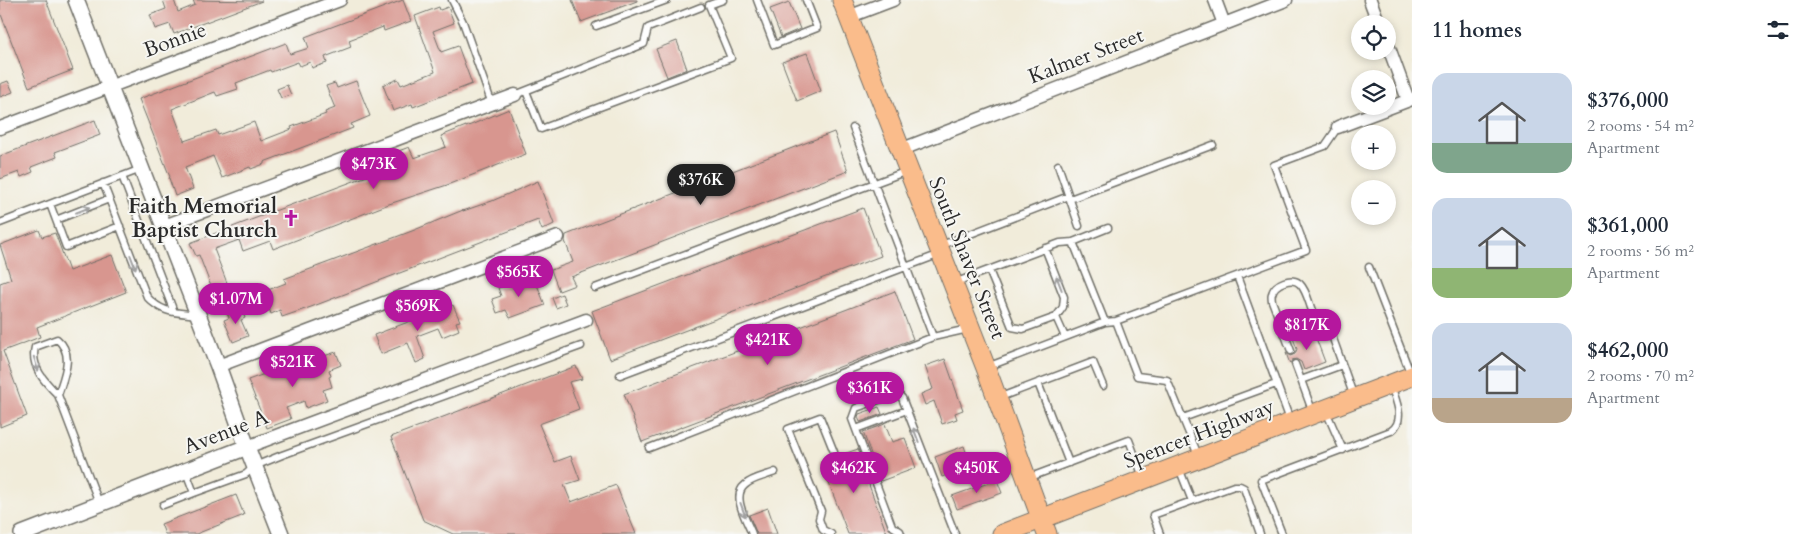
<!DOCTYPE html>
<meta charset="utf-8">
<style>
body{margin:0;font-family:Cardo,serif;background:#f2f2f3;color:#1f2937;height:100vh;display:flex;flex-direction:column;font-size:19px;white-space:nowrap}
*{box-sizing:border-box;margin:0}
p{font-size:16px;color:#747a83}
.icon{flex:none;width:28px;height:28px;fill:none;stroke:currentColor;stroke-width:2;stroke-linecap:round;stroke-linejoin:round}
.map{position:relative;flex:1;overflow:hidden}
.details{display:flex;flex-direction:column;background:#fff;width:400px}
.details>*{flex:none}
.fabs{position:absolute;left:1351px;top:15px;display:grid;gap:10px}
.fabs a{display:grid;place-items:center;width:45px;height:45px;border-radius:50%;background:#fff;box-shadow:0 2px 8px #0003;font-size:25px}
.price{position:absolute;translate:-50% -42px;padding:0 11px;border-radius:18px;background:#b5179e;color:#fff;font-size:16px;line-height:32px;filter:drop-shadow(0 1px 2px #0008)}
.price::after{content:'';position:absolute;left:50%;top:30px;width:15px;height:11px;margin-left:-8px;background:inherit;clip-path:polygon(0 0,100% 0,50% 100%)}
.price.current{background:#222;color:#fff}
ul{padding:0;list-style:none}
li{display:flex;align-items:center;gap:15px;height:125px;padding:0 20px}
li span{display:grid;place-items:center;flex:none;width:140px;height:100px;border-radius:15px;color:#555}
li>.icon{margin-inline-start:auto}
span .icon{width:60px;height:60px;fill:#fffc;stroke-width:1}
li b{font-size:21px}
h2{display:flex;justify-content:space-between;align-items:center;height:60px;padding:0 20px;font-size:21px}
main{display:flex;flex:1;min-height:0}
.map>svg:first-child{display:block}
.building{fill:#d8968f}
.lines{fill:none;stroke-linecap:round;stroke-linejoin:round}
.service-casing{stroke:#706f68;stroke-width:9}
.minor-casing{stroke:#706f68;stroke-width:15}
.tertiary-casing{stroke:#706f68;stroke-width:18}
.primary-casing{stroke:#706f68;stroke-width:21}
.service{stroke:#fff;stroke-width:6}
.minor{stroke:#fff;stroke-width:12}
.tertiary{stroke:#fff;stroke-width:15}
.primary{stroke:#fabc8b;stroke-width:19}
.oneway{stroke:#a0a0a0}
.labels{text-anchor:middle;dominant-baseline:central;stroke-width:4;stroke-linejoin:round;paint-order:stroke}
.street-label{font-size:21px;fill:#2b2b2b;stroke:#f6f6f2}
.poi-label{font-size:21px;font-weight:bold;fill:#2b2b2b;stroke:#f6f6f2;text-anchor:end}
</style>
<main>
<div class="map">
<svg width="1412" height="534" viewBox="0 0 1412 534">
<rect width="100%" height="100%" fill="#f6f6f2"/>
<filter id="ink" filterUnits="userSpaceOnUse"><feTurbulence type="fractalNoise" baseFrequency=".02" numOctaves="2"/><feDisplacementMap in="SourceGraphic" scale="10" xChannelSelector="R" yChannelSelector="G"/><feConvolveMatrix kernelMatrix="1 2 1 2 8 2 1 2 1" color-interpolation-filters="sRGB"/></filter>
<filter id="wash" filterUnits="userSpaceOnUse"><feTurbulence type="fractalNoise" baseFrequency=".0096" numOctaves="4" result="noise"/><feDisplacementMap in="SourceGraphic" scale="20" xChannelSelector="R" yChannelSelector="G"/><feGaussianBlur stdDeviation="1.12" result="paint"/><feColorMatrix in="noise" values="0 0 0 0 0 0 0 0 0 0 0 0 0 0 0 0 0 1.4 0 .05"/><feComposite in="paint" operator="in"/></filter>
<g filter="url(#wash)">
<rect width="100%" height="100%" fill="#f1ecda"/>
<g id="blocks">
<!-- building -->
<path class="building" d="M0 0H46L73 70 29 87 0 12Z
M163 0H174L178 12 195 5 193 0 262 1 174 34 170 24 155 29 150 15 166 9Z
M403 0 411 21 384 31 383 27 349 40 351 47 325 57 327 63 312 68 310 62 300 66 298 62 271 72 270 70 236 83 238 89 217 96 215 92 172 109 184 141 216 130 218 135 254 122 261 141 292 129 291 127 326 114 325 112 335 108 326 86 335 83 337 88 356 81 370 116 351 124 353 128 264 162V164L251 169 250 167 222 178 213 156 185 167 193 189 175 196 169 178 170 177 139 99 286 43 290 54 309 48 305 37Z
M572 0H637V1L581 22Z
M789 2 800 29 781 37 770 9Z
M439 7 440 10 448 7 454 23 433 31 441 52 458 46 472 84 413 107 412 104 393 111 383 85 398 79 401 85 435 72 415 16Z
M677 41 687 69 667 77 656 49Z
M807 53 821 91 797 101 782 62Z
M8 81 13 92 0 97V84Z
M287 85 291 95 281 98 277 89Z
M509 109 526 154 447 185 389 204 273 249 270 241 243 251 239 240 214 249 227 283 212 289 199 255 196 256 190 243 391 167 386 156 409 147 414 158 446 147 441 136 466 126V127Z
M95 120 100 135 55 152 57 157 31 167 33 172 21 177 19 172 0 179V156Z
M834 132 848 171 571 277 575 285 559 291 551 270 573 262 565 241 566 235Z
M538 181 554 224 542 230 538 220 311 307 282 317 280 310 271 314 263 292 286 283 284 279 412 231 463 210V211L492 201Z
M863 208 881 256 610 359 592 311Z
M39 230 42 237 55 233 69 271 112 255 126 292 37 327 40 337 3 351 27 416 0 427V283L11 279 0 245Z
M525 279 527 285 536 282 545 305 510 318 506 310 497 313 492 299 501 296 498 288Z
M895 291 913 339 642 442 624 394Z
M562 294 566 304 556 308 552 298Z
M453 305 460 321 456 322 459 330 442 337 438 328 417 336 425 359 416 363 408 343 381 354 374 335Z
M241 308 245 318 241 320 248 336 233 342 224 320 229 318 227 313Z
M1313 330 1325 362 1304 370 1301 362 1296 359 1292 360 1290 364 1286 353 1290 356 1295 354 1297 349 1293 338Z
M336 352 341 365 329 370 331 376 329 377 332 387 323 390 327 400 306 408 304 401 286 408 291 419 267 428 248 380 281 368 282 370Z
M945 359 963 410 955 413 957 419 942 424 934 401 925 405 921 394 933 389 925 366Z
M576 366 582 379 569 382 579 409 539 424 555 462 571 456 580 480 564 485 571 502 616 485 636 534H453L423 520 391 437Z
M879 407 882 414 860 422 858 417 859 414Z
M885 424 892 442 905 438 916 468 881 481 863 432Z
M964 446 971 466 942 477 935 457Z
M858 449 871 484 869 485 887 534H848L821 462Z
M997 480 1002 493 957 509 952 496Z
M236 495 244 515 196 534H165L161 524Z
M768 508 777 534H757L749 515Z"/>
</g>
</g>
<g filter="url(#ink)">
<use href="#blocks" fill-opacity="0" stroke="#706f68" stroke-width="1"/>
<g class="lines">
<!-- service casing -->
<g class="service-casing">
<path id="service" d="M452 0 463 22 492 104
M757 0 774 45 817 28 806 0
M596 26 667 0
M526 91 541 129 731 58 709 5 723 0
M515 95 644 44 648 28 701 7
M853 128 933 337
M1058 165 1079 226
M122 176 174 312
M103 183 147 297C163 314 176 312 198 315
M1070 199 1213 145
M50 204 66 247 120 226
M56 220 109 199
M0 223 141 169
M1073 242 1105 322
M939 246 1069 196
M1045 248 1064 297 1063 307 1056 317
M1369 267 1411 375
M989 270 1012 327 1023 329 1056 317 1065 337
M1237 276 1290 420
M954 283 1060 243 1073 242 1108 228
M595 288 907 171
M1116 321 1137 376 1167 380 1198 455
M1291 351 1272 301C1272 301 1271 294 1272 294 1274 283 1293 276 1300 284 1307 291 1309 304 1313 313L1326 319 1354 397
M1295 364 1301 380
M987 367 1105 322 1116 321 1306 250 1274 165 1325 146 1338 127
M620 375 940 254
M1038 383 1069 463
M58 395C64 376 75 354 57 339L35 347C30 367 45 382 58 395L99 503
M998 398 1093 362 1103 386
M1326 411 1343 450
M1313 413 1301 380 1342 365
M1183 418 1276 384
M856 429 907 410
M649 448 933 337 968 329
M1179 468 1192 501 1234 486H1240L1244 488 1260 534
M1028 478 1129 440 1143 477
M194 493 246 474 255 466 282 455 581 346
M163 505 194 493 186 472
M752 534C747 521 731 496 745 485 752 478 766 476 775 472
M831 534 823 530 819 519 821 511 788 429 820 417 834 452
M901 534 900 531 892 526 852 419 856 408 893 395H899L902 398 955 534
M1160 534 1153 515 1192 501
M1282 534 1261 480 1391 431C1406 420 1396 401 1391 385"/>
</g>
<!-- minor casing -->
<g class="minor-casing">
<path id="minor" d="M1215 0 1224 24
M1370 0 1379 24
M848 17 893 0
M1388 45 1408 100
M1338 127 1412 99
M0 128 340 0
M900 150 1286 0
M164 226 515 95
M218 366 558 237
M247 447 586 320"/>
</g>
<!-- tertiary casing -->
<g class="tertiary-casing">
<path id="tertiary" d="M76 0 218 366 247 447 281 534
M22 534 247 447"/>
</g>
<!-- primary casing -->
<g class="primary-casing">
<path id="primary" d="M842 0 986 368 1047 534
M1002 534 1412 376"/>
</g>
<!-- service -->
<use href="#service" class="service"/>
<!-- minor -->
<use href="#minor" class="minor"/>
<!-- tertiary -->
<use href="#tertiary" class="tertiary"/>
<!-- primary -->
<use href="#primary" class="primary"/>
</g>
<!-- one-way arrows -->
<defs><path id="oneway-shaft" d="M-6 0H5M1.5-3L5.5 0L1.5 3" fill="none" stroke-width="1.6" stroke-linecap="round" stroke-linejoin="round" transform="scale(1.25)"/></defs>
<g class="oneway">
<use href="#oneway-shaft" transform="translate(83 210) rotate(-21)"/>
<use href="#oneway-shaft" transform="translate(133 262) rotate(69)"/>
<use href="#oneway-shaft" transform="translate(1059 283) rotate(-111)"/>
<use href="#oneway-shaft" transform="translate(36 364) rotate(73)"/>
<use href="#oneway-shaft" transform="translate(916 435) rotate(-111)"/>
<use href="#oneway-shaft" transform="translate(743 510) rotate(70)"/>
</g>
</g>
<!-- icons -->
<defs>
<g id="church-bare" transform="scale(1.35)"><path d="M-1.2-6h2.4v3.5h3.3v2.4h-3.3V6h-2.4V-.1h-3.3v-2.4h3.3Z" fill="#b5179e" stroke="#f6f6f2" stroke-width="2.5" paint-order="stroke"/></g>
</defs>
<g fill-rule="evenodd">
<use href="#church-bare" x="291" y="218"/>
</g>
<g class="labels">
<!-- street labels -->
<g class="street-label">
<text transform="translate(175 40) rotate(-20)">Bonnie</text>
<text transform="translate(1086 56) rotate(-21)">Kalmer Street</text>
<text transform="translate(967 258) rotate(68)">South Shaver Street</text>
<text transform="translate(226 432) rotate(-21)">Avenue A</text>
<text transform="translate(1199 434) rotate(-21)">Spencer Highway</text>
</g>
<!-- poi labels -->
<g class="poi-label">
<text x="277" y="206">Faith Memorial<tspan x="277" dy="24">Baptist Church</tspan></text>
</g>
</g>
</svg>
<div class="fabs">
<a><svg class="icon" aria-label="locate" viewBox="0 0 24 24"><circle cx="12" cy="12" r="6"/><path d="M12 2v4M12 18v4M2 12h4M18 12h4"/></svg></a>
<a><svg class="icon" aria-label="layers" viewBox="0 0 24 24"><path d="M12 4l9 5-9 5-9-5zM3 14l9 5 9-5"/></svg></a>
<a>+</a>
<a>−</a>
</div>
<b class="price" style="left:374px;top:190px">$473K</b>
<b class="price current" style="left:701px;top:206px">$376K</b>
<b class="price" style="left:519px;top:298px">$565K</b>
<b class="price" style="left:236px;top:325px">$1.07M</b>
<b class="price" style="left:418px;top:332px">$569K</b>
<b class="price" style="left:1307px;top:351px">$817K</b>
<b class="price" style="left:768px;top:366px">$421K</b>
<b class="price" style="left:293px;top:388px">$521K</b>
<b class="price" style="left:870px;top:414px">$361K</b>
<b class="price" style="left:854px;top:494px">$462K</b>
<b class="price" style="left:977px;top:494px">$450K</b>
</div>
<section class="details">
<h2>11 homes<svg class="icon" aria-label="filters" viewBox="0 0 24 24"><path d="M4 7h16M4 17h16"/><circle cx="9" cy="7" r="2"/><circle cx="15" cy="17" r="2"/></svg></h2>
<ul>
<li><span style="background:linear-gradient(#c9d6e8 70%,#7fa58c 0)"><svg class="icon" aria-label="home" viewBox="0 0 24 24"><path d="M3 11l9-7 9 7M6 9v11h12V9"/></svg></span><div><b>$376,000</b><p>2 rooms · 54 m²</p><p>Apartment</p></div></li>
<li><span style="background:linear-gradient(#c9d6e8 70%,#8fb573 0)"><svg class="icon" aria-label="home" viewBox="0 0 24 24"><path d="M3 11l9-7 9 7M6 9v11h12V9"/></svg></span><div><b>$361,000</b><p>2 rooms · 56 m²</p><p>Apartment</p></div></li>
<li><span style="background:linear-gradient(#c9d6e8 75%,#b9a48a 0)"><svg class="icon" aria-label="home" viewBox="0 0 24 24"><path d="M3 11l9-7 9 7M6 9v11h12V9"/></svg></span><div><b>$462,000</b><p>2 rooms · 70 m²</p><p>Apartment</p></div></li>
</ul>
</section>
</main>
